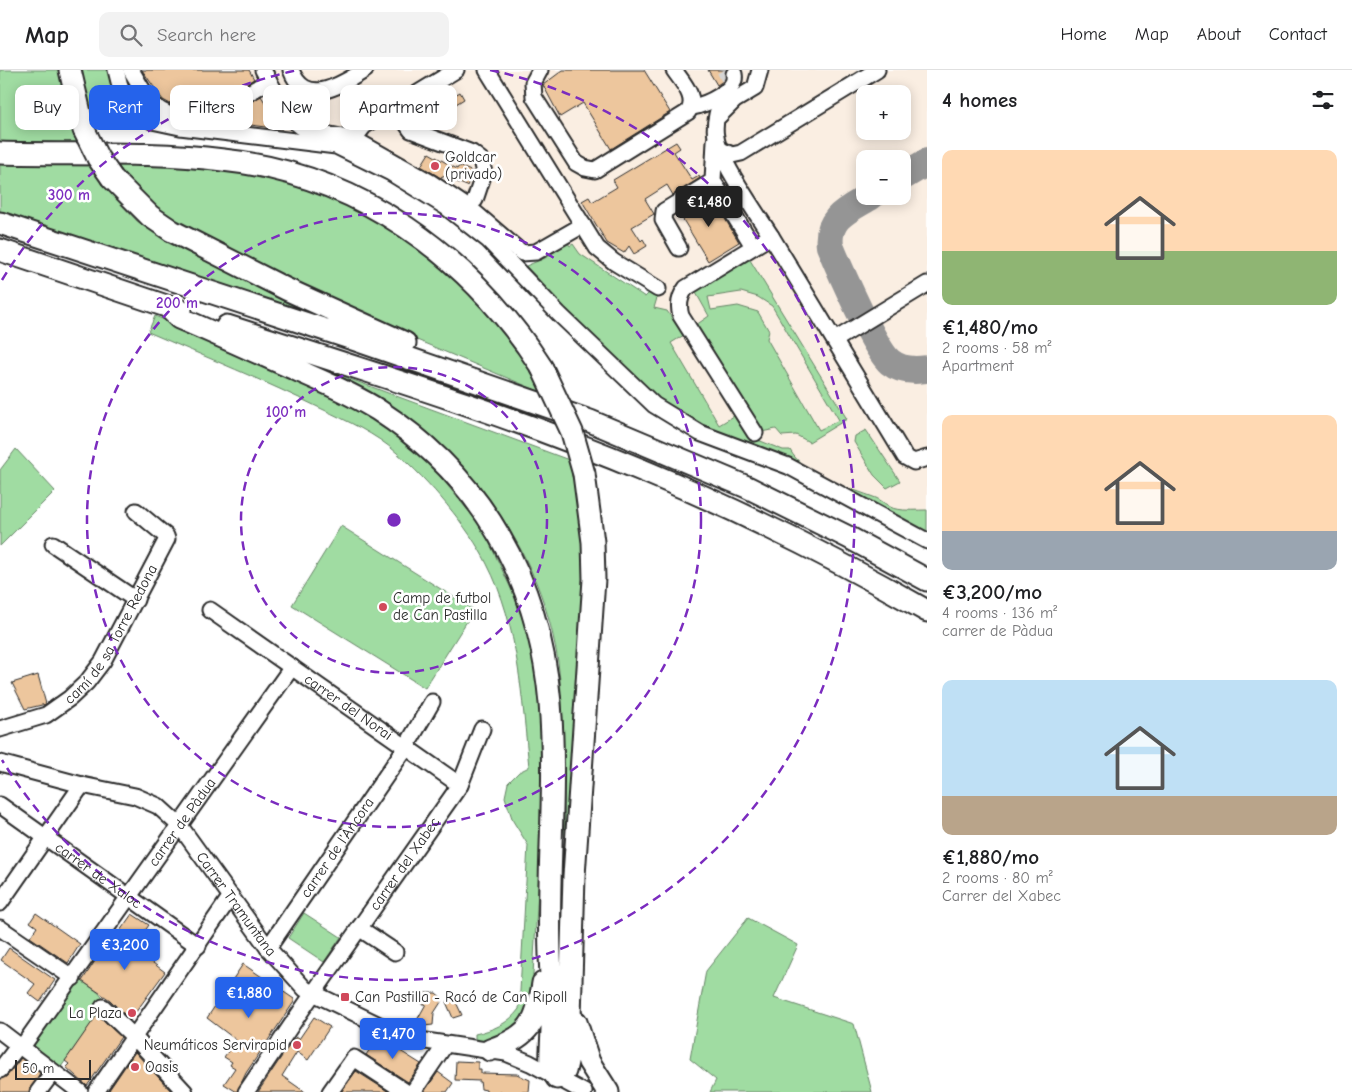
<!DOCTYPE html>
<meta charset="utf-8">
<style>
body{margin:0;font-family:"Comic Neue",sans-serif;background:#f2f2f2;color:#202124;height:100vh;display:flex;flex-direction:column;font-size:19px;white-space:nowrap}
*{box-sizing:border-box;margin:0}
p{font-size:16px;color:#757577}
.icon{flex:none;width:28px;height:28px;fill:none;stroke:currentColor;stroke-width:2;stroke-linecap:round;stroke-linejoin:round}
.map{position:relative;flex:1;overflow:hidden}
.panel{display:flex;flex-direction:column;background:#fff;width:425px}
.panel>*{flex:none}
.banner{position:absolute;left:15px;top:15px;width:475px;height:45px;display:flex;gap:10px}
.tools{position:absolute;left:856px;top:15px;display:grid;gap:10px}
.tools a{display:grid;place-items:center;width:55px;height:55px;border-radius:10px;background:#fff;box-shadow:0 2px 12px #0003;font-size:25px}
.scale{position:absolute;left:15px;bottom:12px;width:76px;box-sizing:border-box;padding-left:5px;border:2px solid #2b2b2b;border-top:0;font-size:14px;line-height:18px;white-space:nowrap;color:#2b2b2b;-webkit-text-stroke:4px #fff;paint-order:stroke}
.price{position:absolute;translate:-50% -42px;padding:0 11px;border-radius:5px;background:#2563eb;color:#fff;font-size:16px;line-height:32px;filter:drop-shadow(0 1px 2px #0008)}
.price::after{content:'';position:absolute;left:50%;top:30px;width:15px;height:11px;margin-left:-8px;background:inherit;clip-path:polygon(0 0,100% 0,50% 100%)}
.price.on{background:#222;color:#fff}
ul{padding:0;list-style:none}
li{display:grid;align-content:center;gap:10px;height:265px;padding:0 15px}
li span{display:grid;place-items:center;height:155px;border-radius:10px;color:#555}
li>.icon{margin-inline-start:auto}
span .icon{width:90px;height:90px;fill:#fffc;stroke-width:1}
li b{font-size:21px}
h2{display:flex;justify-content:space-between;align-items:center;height:60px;padding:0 15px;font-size:21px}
.chip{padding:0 18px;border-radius:10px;background:#fff;box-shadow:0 2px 12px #0003;font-size:18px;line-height:45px}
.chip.on{background:#2563eb;color:#fff}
header{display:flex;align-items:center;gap:30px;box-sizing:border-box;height:70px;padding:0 25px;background:#fff;border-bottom:1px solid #e0e0e0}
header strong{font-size:24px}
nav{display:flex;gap:28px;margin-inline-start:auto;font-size:18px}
.search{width:350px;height:45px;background:#f2f2f2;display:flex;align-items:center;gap:12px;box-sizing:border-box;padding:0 18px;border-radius:10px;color:#757577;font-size:19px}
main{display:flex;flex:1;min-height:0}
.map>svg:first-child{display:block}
.built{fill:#faeee2;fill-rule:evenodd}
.green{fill:#a0dca2;stroke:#668466;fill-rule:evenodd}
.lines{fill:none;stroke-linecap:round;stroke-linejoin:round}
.taxiway{stroke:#959595;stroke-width:28}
.building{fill:#edc69d;stroke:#2b2b2b}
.minor-tunnel{stroke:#d5d5d5;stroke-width:15;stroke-dasharray:15 8;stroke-linecap:butt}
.minor-casing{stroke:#2b2b2b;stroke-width:19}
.highway-casing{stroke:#2b2b2b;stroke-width:25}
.minor{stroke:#fff;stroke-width:15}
.highway{stroke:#fff;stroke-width:21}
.highway-bridge-casing{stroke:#2b2b2b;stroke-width:25;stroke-linecap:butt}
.highway-bridge{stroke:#fff;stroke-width:21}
.ring{fill:none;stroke:#7b2cbf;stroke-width:2.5;stroke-dasharray:9 6}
.poi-dot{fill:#d1495b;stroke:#fff;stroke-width:2}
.labels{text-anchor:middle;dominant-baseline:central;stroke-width:5;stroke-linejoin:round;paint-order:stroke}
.poi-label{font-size:15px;fill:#2b2b2b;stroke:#fff;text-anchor:start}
.street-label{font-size:15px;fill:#2b2b2b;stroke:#fff}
.centre{fill:#7b2cbf;stroke:#fff;stroke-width:2.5}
.ring-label{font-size:15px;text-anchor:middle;font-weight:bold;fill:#7b2cbf;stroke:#fff;stroke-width:5;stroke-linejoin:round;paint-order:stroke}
</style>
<header>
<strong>Map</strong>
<div class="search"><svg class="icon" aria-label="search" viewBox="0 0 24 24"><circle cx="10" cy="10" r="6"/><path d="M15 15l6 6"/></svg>Search here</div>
<nav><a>Home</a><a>Map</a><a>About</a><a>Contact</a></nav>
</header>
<main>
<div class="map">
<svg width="927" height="1022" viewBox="0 0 927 1022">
<rect width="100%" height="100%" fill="#fff"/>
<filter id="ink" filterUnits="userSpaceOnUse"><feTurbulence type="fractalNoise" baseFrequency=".02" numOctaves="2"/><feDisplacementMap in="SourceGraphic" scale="10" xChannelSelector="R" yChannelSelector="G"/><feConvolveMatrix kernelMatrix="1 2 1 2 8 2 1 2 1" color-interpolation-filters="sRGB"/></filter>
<g filter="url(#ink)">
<!-- built -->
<path class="built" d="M126 0H927V461L664 332 593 267 657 227 550 169 519 186 353 71 207 51 148 39 130 14ZM865 24H902V61H865ZM703 41 695 49 673 62 665 52ZM865 89H902V126H865Z"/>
<!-- green -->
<path class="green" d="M0 0H60L82 74 0 73Z
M78 0H109L120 45 92 58Z
M115 91 245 100 332 128 396 160 457 210 491 244 524 283 543 323 324 231 182 157 156 139 131 114Z
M0 92 94 93 117 130 137 151 170 172 367 265 0 141Z
M568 173 570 176 573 174 580 184 645 227 649 223 657 228 654 238 667 241 684 265 671 273 719 355 734 346 748 366 783 380H790C804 406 850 418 876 428 883 431 889 438 896 439 906 441 917 440 927 440V464L717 365 660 332 540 215 542 213 526 196 545 188Z
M746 189 750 190 847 349 809 372 796 365 782 366 776 359 761 362 696 255 709 246 695 221ZM741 222 758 227 772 236 839 350 819 360 767 269 769 261 758 242 738 236 711 240 708 227Z
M155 246 253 287 372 348 404 371 435 400 483 459 513 523 532 576 539 624 545 699 531 939C514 960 504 972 475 972V964C493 960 508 954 519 939L528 775 513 751 505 727 508 713 519 702 529 697C522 629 519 556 487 494 469 457 428 410 397 383 376 364 347 351 322 339 265 311 206 287 148 262Z
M307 293 569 390 576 406 587 503 571 777 565 776C563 715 566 652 558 592 544 497 488 409 413 352 384 330 339 310 307 293Z
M866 360 900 411 887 418 874 405 854 372 855 366Z
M16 379 55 421 0 476V400Z
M341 456 474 540 425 618 292 535Z
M304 843 341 867 324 892 288 868Z
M748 848 798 875 774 928 854 954 872 1022H710L716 1010 690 989 706 901Z
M79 909 99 923 106 933 56 1004 22 977Z"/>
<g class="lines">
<!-- taxiway -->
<path class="taxiway" d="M902 107 927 92
M871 126C850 139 826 147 830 176 839 198 875 280 890 292 901 301 914 301 927 299"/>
</g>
<!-- building -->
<path class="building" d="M142 0H249L254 9 205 38 192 39 176 37 163 30Z
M563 0H644L670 42 611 79 583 33 560 47 543 15Z
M708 0H726L723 11 717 15Z
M460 22 464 29 445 41 440 34Z
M261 26 282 59 219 51Z
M676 72 680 78 674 82 692 110 699 106 700 108 673 125 667 115 645 129 654 144 632 157 641 171 643 169 647 176 634 184 629 176 624 183 607 173 582 131 589 127 592 132 617 117 613 110Z
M429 83 457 99 459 96 473 102 467 116 442 106 441 108 421 96Z
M710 124 739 172 708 191 679 143Z
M38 605 46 634 25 639 12 613Z
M36 843 80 874 68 893 30 867 37 857 30 852Z
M132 844 149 855 133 878 165 902 130 950 110 930 82 911 97 888 99 890 112 877 110 875Z
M9 878 55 910 40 932 28 923 35 914 1 890Z
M243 894 294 929V932L246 1003 237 1022 224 1014 235 998 230 995 232 992 224 987 236 970 207 948Z
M424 923H436L443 929 434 943 433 955 424 956 417 950 426 934H422Z
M454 928 462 945 453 948 446 932Z
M97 945 121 967 87 1016 66 997 69 994 65 991Z
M314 947 330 957 308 990 297 982 282 1006 305 1022H258L284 983 296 967 299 969Z
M378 967 421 994 408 1012 366 985Z
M135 982 172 1022H112L109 1020Z
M21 988 40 1003 29 1022H0V1009L7 1006Z
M456 991 478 992V999H481V1003L517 1004 523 1007 530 1010 529 1022H486V1020L481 1019 480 1011 455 1010Z
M356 1001 389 1022H341Z
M438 1002 453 1013 447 1022H424Z"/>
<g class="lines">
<!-- minor-tunnel -->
<path class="minor-tunnel" d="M724 0 728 8"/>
<!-- minor casing -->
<g class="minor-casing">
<g id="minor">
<path d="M116 0 121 20 130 35 152 51 180 57 336 76 391 103 446 137 488 170 559 244 654 335 700 363 788 396 927 471"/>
<path d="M131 0C147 26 151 44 185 48 194 49 201 50 209 46L269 11"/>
<path d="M263 0C272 15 289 53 305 59 320 65 339 66 354 69L364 56 456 0"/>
<path d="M291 0C306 39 342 14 365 0"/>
<path d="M487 0 597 178 614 192 658 219"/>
<path d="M540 0 533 13 534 27 576 93 585 98 595 100 688 42C698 28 682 12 674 0"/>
<path d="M724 22C719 36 713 53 716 67 719 90 757 144 771 166L686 218C679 227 678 236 681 246L755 363"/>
<path d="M395 37 411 60 472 83 481 90 484 103 475 130"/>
<path d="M692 37C705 35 738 21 734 4"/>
<path d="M719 46 735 30 755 18 760 0"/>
<path d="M354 69 430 112 473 141 522 183 536 182 583 155"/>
<path d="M721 80 732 85 741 83 877 0"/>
<path d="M713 111 753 176"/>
<path d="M771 166 905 387 914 392 927 388"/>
<path d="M679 178 663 150 664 141 713 111 715 71"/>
<path d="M835 270 927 214"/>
<path d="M53 474 136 530"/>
<path id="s1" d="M210 540 460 715"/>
<path id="s2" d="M0 659 46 645 70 628 87 612 103 591 167 469 166 466 136 441"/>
<path id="s3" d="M0 693 82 715 135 726 158 736 180 756 268 878 305 919 406 968 506 983 530 993 584 1022"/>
<path id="s4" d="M0 735 198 876"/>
<path d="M0 833 82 715"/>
<path d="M0 858 73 908"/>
<path d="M359 858 395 882"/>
<path id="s5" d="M268 878 406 677 432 632"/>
<path d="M103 937 134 967 185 1022"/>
<path d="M0 961 80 1022"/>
<path id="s6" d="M22 977 292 597"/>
<path d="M0 1000 19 975"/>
<path d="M38 1022 53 1002"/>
<path d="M96 1022 231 826"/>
<path id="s7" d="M246 1022 303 938 460 715 482 659"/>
<path d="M330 1022 354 988 406 1022"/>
<path d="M413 1022 445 975"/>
</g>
</g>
<!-- highway casing -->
<g class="highway-casing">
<path id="highway" d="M70 0 84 60
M0 83C74 85 150 81 223 90 358 104 470 186 542 298
M112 108 150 146 172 161 286 219 405 273
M0 153 356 270 590 351 747 417 848 467 927 510
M0 180 181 241
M168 237 179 248C219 265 258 283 297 300 324 312 353 324 378 340 483 408 539 510 550 633 557 717 547 801 550 885 551 909 553 933 552 957 552 969 550 983 551 995 552 1000 554 1004 557 1008L565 1001 569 983 574 806 594 509 593 472 584 404
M227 256C367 301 508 344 644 401 741 441 836 489 927 541
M576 952 589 992 608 1022
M490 980C529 967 537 953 543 913"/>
</g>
<!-- minor -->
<use href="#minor" class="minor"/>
<!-- highway -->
<use href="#highway" class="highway"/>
<!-- highway-bridge casing -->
<g class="highway-bridge-casing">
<path id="highway-bridge" d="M84 60 98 88 112 108
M542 298 572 362 584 404"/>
</g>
<!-- highway-bridge -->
<use href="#highway-bridge" class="highway-bridge"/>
</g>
</g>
<!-- distance rings -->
<g class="ring">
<circle cx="394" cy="450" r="153"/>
<circle cx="394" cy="450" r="307"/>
<path d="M2 210A460 460 0 0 1 298 0M490 0A460 460 0 1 1 2 690"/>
</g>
<!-- markers -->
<g class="poi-dot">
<circle cx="435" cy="96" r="5"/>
<circle cx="383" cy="537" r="5"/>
<rect x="340" y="922" width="10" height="10" rx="2.5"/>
<circle cx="132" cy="943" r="5"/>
<circle cx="297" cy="975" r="5"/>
<circle cx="135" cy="997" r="5"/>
</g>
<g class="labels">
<!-- poi labels -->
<g class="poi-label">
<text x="445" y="87">Goldcar<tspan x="445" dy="17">(privado)</tspan></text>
<text x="393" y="528">Camp de futbol<tspan x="393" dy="17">de Can Pastilla</tspan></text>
<text x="355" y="927">Can Pastilla - Racó de Can Ripoll</text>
<text x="122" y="943" text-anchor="end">La Plaza</text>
<text x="287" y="975" text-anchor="end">Neumáticos Servirapid</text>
<text x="145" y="997">Oasis</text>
</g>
<!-- street labels -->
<g class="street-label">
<text stroke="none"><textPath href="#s2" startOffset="154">camí de sa Torre Redona</textPath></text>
<text stroke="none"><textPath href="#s1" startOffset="169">carrer del Norai</textPath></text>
<text stroke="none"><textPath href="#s6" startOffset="276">carrer de Pàdua</textPath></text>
<text stroke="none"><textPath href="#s5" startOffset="122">carrer de l'Àncora</textPath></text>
<text stroke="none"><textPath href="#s7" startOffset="278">carrer del Xabec</textPath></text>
<text stroke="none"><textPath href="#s4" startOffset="121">carrer de Xaloc</textPath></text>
<text stroke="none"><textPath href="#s3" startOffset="290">Carrer Tramuntana</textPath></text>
</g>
</g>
<circle cx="394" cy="450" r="8" class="centre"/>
<g class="ring-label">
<text x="69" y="130">300 m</text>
<text x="177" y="238">200 m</text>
<text x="286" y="347">100 m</text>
</g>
</svg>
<div class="tools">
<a>+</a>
<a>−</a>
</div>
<div class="scale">50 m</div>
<b class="price on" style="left:709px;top:158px">€1,480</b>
<b class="price" style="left:125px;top:901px">€3,200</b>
<b class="price" style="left:249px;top:949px">€1,880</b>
<b class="price" style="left:393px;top:990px">€1,470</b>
<div class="banner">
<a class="chip">Buy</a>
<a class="chip on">Rent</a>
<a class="chip">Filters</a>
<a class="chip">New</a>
<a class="chip">Apartment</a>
</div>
</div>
<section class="panel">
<h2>4 homes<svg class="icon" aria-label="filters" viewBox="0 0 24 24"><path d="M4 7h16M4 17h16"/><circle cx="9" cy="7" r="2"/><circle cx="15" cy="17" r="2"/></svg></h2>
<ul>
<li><span style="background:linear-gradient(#ffd9b3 65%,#8fb573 0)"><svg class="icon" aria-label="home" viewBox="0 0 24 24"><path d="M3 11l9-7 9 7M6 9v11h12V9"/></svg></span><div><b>€1,480/mo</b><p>2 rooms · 58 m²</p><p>Apartment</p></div></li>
<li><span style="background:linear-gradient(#ffd9b3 75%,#9aa5b1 0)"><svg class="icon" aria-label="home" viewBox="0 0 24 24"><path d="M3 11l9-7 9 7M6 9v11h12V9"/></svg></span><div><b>€3,200/mo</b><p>4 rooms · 136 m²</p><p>carrer de Pàdua</p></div></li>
<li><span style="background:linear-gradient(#bfe0f5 75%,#b9a48a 0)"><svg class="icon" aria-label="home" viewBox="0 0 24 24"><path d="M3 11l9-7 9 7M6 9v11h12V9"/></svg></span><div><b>€1,880/mo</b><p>2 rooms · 80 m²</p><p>Carrer del Xabec</p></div></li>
</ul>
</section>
</main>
